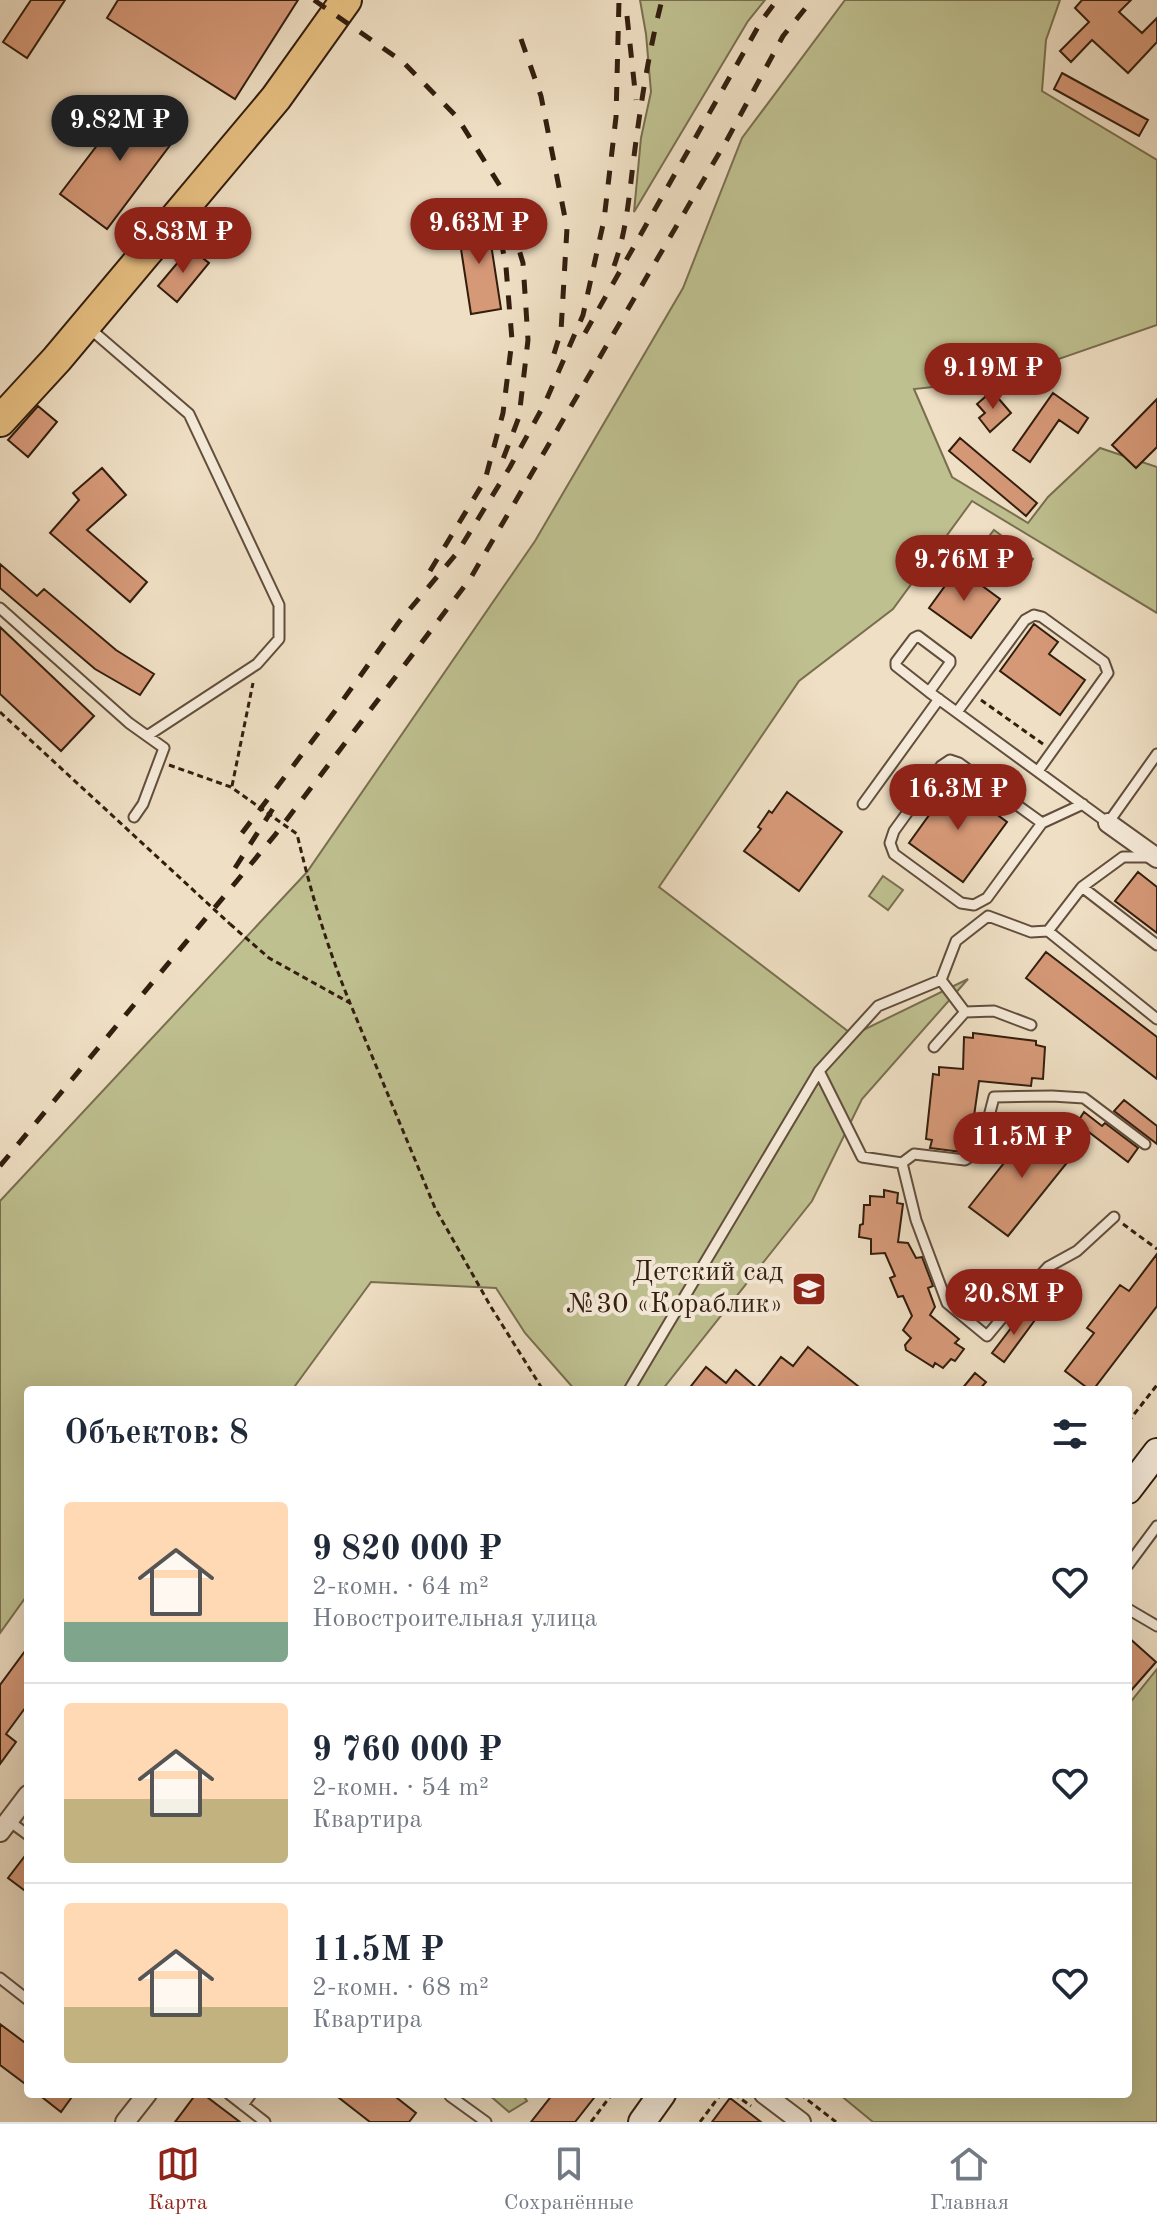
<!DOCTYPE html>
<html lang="ru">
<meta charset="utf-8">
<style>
body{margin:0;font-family:"Old Standard TT",serif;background:#f2f2f3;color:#1f2937;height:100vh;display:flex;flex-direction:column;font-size:30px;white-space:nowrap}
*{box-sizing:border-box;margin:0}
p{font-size:26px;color:#747a83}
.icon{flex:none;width:44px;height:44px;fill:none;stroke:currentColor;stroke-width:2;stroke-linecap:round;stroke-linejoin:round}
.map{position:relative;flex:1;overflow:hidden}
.panel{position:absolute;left:24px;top:1386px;width:1108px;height:712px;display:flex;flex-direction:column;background:#fff;border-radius:8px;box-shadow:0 8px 32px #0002}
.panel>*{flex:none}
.price{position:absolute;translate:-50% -68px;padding:0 18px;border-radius:28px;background:#8f2418;color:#fff;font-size:26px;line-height:52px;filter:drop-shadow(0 2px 4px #0008)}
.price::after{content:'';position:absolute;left:50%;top:48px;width:24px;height:18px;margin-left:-12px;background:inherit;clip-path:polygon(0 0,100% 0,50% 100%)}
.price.selected{background:#222;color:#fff}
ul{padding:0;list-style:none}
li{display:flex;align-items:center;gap:24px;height:200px;padding:0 40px}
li+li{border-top:2px solid #e0e1e3}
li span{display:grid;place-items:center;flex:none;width:224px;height:160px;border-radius:8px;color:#555}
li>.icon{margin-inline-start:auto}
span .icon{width:96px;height:96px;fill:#fffc;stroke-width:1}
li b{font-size:34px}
h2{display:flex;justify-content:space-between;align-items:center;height:96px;padding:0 40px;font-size:34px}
.menu{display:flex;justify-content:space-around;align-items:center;height:112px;border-top:2px solid #e0e1e3;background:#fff;font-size:22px;color:#747a83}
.menu a{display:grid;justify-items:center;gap:4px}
.menu .selected{color:#8f2418}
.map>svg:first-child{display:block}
.green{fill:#bfc090;stroke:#796f4f;stroke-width:2}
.building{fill:#d69978;stroke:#331e0e;stroke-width:2}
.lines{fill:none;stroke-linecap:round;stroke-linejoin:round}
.service-casing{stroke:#624e3c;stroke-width:13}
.minor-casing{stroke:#624e3c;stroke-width:22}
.secondary-casing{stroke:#331e0e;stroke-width:30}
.primary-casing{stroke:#331e0e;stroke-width:34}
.path{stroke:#331e0e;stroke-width:3;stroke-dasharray:6 4;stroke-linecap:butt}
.service{stroke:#f5ead9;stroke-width:9}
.minor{stroke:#f5ead9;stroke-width:18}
.secondary{stroke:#f5ead9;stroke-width:26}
.primary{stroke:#e8c082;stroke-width:30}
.rail{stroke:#331e0e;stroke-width:5;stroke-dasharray:14 14;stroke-linecap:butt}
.path-bridge{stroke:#331e0e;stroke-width:3;stroke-dasharray:6 4;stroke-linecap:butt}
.labels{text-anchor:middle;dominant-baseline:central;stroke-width:8;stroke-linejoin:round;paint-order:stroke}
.poi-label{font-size:28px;fill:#331e0e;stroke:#f5ead9;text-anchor:end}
</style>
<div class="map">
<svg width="1157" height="2122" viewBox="0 0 1157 2122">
<rect width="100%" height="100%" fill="#efdfc4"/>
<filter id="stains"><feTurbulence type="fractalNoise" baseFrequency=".0025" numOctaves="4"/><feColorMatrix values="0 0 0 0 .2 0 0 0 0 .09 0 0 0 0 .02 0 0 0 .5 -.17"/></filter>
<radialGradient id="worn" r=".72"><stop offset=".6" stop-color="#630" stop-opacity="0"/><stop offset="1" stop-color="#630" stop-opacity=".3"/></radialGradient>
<!-- green -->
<path class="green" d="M640 0H765L748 21 634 212 641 138 651 92 646 34Z
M845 0H1060L1046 40 1042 91 1157 160V325L998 380 914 389 952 477 1028 523 1048 497 1100 448 1157 467V613L972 501 893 609 799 681 659 887 853 1035 968 979 862 1099 812 1201 662 1390H575L525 1333 496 1288 371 1282 292 1390H28V1594L0 1633V1201L307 872 535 541 683 288 742 138Z
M994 530 1033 559 1023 573 983 544Z
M883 876 903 890 888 910 869 896Z
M1157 1669V2122H873L839 2094H1128V1705Z
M488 2094H522L527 2101 509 2112Z"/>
<!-- building -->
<path class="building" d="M31 0H65L27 58 3 42Z
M118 0H298L235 99 107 18Z
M1082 0H1131L1119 12 1142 33 1157 18V42L1128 73 1092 40 1071 62 1060 51 1089 22 1075 8Z
M1062 73 1148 120 1139 136 1054 89Z
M134 97 180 132 107 229 60 194Z
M487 218 501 309 471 314 457 223Z
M190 248 209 263 177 302 158 286Z
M992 391 1011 413 990 432 979 418 985 413 977 404Z
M1053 393 1088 418 1078 433 1059 420 1030 462 1013 450Z
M1157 399V447L1136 468 1112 445Z
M38 406 57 422 28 457 8 440Z
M960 438 1037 503 1026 516 949 451Z
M102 468 126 495 87 530 147 582 130 602 50 533 79 500 73 493Z
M0 564 37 596 44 589 116 650 154 674 140 695 95 669 0 588Z
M958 568 1000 599 971 638 929 608Z
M1034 624 1058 642 1049 654 1085 680 1060 715 1000 671Z
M0 627 94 716 61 751 0 694Z
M953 782 1007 822 963 882 909 843Z
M787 792 842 832 799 891 744 851 761 829 758 827 769 811 772 813Z
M1138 872 1157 887V933L1115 901Z
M1046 952 1157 1037V1079L1026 978Z
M973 1033 1036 1041V1045L1045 1047 1043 1079 1032 1078 1031 1086 979 1081 970 1144 962 1143V1152L930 1148 932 1140 926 1139 933 1074 939 1075V1067L963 1069 964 1037 973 1038Z
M1124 1100 1157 1126V1144L1114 1111Z
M1084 1112 1102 1126 1105 1123 1138 1148 1128 1162 1077 1123Z
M1035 1124 1074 1154 1008 1236 969 1207Z
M884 1190 898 1193 897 1203 903 1204 898 1242 908 1243 916 1258 922 1257 933 1286 928 1288 935 1307 930 1315 959 1339 955 1343 964 1349 955 1361 951 1359 943 1368 935 1363 933 1367 906 1350 905 1345 911 1338 903 1330 912 1316 903 1296 898 1297 890 1278 895 1276 885 1253 871 1254V1239L859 1237 860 1225 863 1224 864 1205H870V1196L884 1197Z
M1157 1254V1306L1093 1390H1090L1065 1371 1094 1333 1087 1328 1120 1285 1129 1291Z
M1024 1311 1035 1320 1004 1362 992 1353Z
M808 1347 863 1390H688L706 1367 726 1383 736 1370 757 1388 781 1357 793 1366Z
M975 1373 986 1382 979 1390H961Z
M1128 1637 1156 1662 1128 1694Z
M28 1647V1704L6 1734 16 1742 0 1764V1685Z
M28 1852V1893L8 1878Z
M0 2024 28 2045V2086L0 2065Z
M38 2094H74L61 2112Z
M196 2094H203L240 2122H175Z
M334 2094H392L416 2113 409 2122H370Z
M553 2094H597L575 2122H531Z
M730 2098 761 2122H712Z"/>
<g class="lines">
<!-- service casing -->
<g class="service-casing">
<path id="service" d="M88 327 189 414 279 605V639L257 664 147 736
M0 608 129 723 164 748 143 804 134 817
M929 692 896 666V662L914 638 918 636 950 660V663L929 692 1108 823 1157 754
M957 712 1025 620 1034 615 1042 617 1104 662 1108 673 1038 771
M863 804 939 699
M1042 823 959 763 950 760 941 766 894 831 890 843 894 854 961 903 974 905 987 898 1042 823 1083 804
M1082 887 1123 857H1152
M1048 931 1082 887 1157 945
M941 980 965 1012
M934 1047 965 1012 994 1011 1031 1025
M819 1071 862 1157 902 1163 916 1220 947 1303 987 1336 1012 1306 1048 1267 1077 1251 1114 1217
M902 1163 914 1154 965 1160 980 1151 994 1097 1052 1096 1084 1098 1145 1144
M629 1390 819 1071 878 1006 941 980 956 941 988 916 1031 932 1048 931 1157 1019
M1128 1565 1157 1526
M1128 1609 1157 1626
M9 1821 28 1835
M0 1978 28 2000
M229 2094 265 2122
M450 2096 486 2122
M243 2105 251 2094"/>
</g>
<!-- minor casing -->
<g class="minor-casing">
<path id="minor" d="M1108 823 1157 858
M0 1832 28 1795
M764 2094 801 2122
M125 2122 147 2094"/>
</g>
<!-- secondary casing -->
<g class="secondary-casing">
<path id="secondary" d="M1128 1490 1157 1452
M642 2122 662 2094"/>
</g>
<!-- primary casing -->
<g class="primary-casing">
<path id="primary" d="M0 421 57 359 276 98 346 0"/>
</g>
<!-- path -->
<path class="path" d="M981 700 1043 744
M169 765 231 787 297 834C311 893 327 947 350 1003
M232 786 253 683
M230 924 269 958 350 1003 435 1208 491 1307 543 1390
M1123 1224 1157 1249
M1128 1422 1157 1385
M734 2094 751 2106
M800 2094 836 2122
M591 2122 612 2094
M700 2122 721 2094"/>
<!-- service -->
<use href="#service" class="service"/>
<!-- minor -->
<use href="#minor" class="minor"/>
<!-- secondary -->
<use href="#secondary" class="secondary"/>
<!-- primary -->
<use href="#primary" class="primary"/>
<!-- rail -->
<path class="rail" d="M314 0 403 62 457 117 500 186 523 263 528 340 519 417 500 467
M627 16 636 100
M521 39 541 96 567 228 561 331 550 367
M614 266C626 233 629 198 633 164 640 109 648 54 662 0
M585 333 762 20 777 0
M430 571 485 480 503 413 512 340 506 267 495 208
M242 833 335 711 399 622 457 553 510 467 545 403 583 315 604 220 616 117 619 0
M235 868 274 807
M0 1166 275 835 470 579 728 138 783 36 812 0"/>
<!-- path-bridge -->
<path class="path-bridge" d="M0 712 230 924"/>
</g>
<!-- icons -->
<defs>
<g id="school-square" transform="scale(1.8)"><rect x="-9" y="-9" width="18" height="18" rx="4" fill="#8f2418" stroke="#f5ead9"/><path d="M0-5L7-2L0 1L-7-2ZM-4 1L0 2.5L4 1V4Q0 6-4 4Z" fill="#fff"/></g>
</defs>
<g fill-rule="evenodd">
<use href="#school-square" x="809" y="1289"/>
</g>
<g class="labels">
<!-- poi labels -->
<g class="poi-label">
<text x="783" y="1273">Детский сад<tspan x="783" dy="32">№30 «Кораблик»</tspan></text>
</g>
</g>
<rect width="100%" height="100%" filter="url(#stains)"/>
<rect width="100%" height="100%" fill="url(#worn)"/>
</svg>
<b class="price selected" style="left:120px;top:163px">9.82M ₽</b>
<b class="price" style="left:479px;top:266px">9.63M ₽</b>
<b class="price" style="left:183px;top:275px">8.83M ₽</b>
<b class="price" style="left:993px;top:411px">9.19M ₽</b>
<b class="price" style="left:964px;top:603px">9.76M ₽</b>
<b class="price" style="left:958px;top:832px">16.3M ₽</b>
<b class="price" style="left:1022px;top:1180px">11.5M ₽</b>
<b class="price" style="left:1014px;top:1337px">20.8M ₽</b>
<section class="panel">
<h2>Объектов: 8<svg class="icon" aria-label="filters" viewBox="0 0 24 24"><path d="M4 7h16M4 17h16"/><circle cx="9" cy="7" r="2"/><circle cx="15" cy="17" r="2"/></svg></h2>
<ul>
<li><span style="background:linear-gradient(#ffd9b3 75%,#7fa58c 0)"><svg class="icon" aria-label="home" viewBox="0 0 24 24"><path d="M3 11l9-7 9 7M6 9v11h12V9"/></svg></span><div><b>9 820 000 ₽</b><p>2-комн. · 64 m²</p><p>Новостроительная улица</p></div><svg class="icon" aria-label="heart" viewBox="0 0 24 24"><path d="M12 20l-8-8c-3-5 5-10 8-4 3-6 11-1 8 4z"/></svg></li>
<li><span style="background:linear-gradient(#ffd9b3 60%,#c2b280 0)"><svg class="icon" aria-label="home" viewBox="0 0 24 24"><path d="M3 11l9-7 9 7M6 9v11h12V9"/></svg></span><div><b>9 760 000 ₽</b><p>2-комн. · 54 m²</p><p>Квартира</p></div><svg class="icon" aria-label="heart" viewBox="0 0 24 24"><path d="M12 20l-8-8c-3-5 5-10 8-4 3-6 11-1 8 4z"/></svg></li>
<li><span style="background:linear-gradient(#ffd9b3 65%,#c2b280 0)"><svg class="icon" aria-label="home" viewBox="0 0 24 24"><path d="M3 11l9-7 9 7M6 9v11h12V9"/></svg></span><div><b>11.5M ₽</b><p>2-комн. · 68 m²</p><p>Квартира</p></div><svg class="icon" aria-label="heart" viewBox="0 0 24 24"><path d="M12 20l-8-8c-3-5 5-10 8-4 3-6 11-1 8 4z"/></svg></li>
</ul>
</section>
</div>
<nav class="menu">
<a class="selected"><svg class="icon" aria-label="map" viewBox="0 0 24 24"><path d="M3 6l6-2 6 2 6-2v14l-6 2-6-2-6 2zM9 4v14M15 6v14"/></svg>Карта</a>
<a><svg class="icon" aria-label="saved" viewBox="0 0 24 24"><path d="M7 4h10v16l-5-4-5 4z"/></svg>Сохранённые</a>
<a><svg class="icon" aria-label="home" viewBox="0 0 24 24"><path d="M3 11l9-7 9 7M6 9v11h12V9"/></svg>Главная</a>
</nav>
